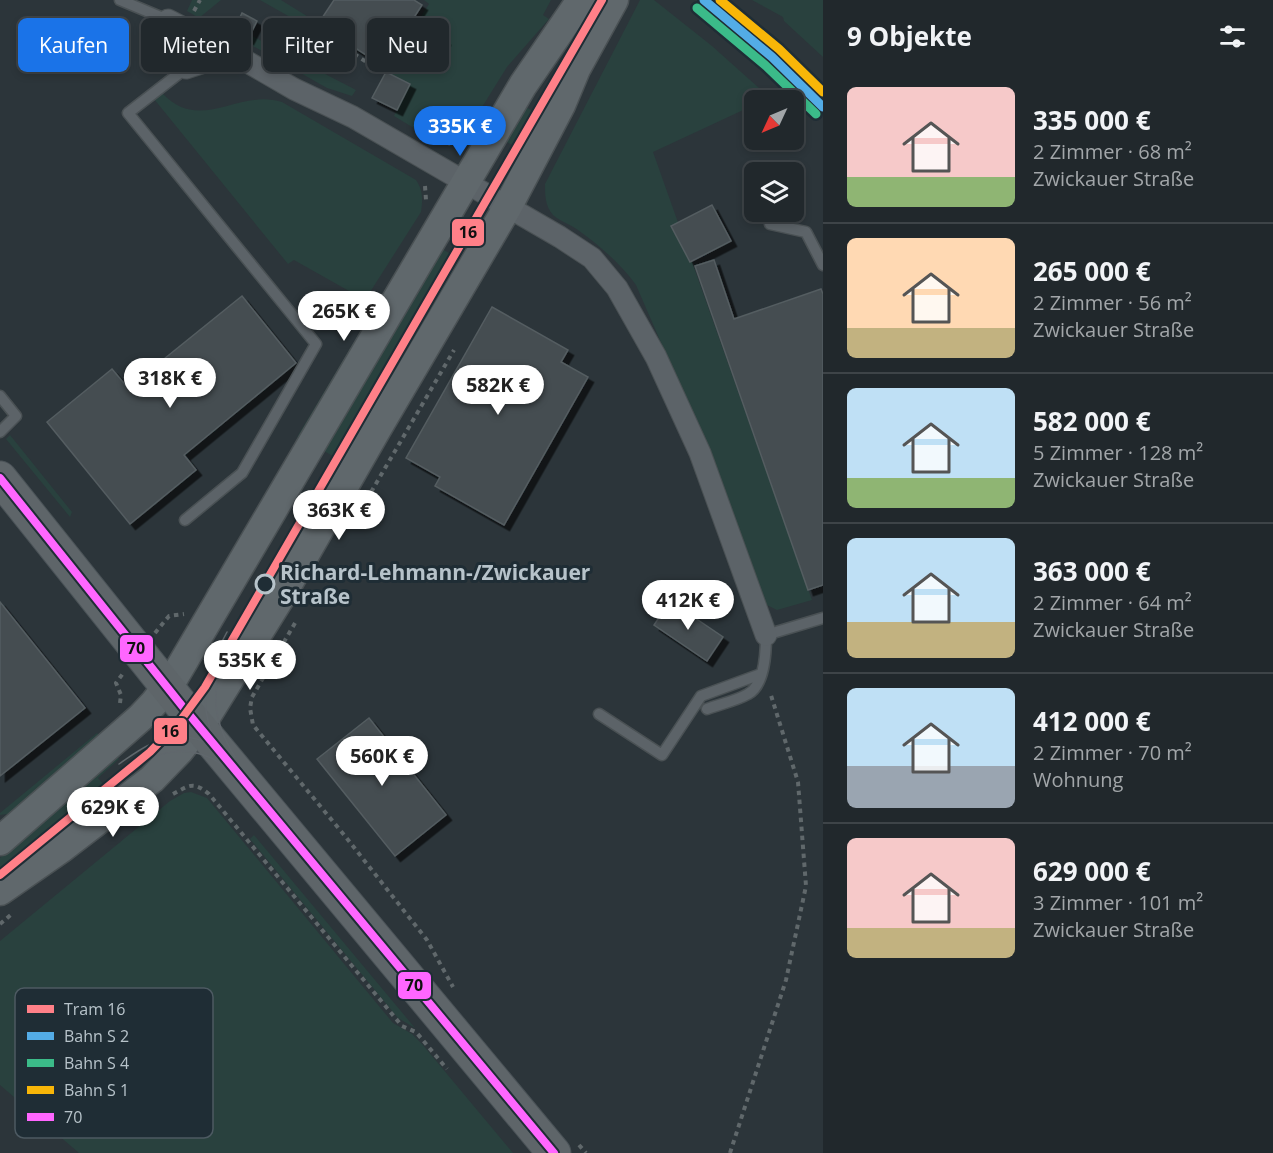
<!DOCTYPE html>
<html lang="de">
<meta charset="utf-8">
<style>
body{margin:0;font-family:"Open Sans",sans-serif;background:#2d3438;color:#f1f3f6;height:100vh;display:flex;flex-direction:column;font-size:22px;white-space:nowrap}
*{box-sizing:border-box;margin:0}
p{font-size:20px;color:#a2a6a9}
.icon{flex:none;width:33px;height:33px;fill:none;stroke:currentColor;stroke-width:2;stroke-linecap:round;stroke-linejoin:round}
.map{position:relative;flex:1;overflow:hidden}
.details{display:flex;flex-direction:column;background:#21282c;width:450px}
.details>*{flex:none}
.banner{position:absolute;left:18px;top:18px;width:570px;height:54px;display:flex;gap:12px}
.needle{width:39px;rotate:226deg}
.buttons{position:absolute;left:744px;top:90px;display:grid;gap:12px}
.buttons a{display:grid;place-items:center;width:60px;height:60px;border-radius:9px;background:#21282c;box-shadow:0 3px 9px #0003,0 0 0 2px #3e4448;font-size:30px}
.price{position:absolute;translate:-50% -51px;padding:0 14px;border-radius:21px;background:#fff;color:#222;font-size:20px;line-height:39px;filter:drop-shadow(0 2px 3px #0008)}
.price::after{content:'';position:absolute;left:50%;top:36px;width:18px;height:14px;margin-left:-9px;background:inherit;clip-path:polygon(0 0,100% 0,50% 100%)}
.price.active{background:#1a73e8;color:#fff}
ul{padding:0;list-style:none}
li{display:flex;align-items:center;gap:18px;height:150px;padding:0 24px}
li+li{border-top:2px solid #3e4448}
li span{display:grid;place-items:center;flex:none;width:168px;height:120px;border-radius:9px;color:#555}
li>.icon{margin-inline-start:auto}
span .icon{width:72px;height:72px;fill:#fffc;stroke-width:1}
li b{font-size:26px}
h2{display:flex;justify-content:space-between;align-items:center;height:72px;padding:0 24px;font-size:26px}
.chip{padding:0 21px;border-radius:9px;background:#21282c;box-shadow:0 3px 9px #0003,0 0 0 2px #3e4448;font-size:21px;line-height:54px}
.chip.active{background:#1a73e8;color:#fff}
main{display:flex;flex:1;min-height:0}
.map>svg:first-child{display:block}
.green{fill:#29413e}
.building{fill:#454d51;stroke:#545d61;stroke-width:1.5;filter:url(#shadow)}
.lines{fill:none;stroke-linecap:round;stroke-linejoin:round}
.lane-casing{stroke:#4a5154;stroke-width:13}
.street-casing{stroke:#4a5154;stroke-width:23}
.secondary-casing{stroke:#4a5154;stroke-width:31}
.primary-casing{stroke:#4a5257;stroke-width:35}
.path{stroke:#60686b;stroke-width:4;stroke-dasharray:4.5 4.5;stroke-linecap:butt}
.lane{stroke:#5c6368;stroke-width:10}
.street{stroke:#5c6368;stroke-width:21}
.secondary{stroke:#60686c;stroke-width:28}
.primary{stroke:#5e6569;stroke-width:33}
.tram{stroke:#60676c;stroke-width:1.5}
.bus-1-casing{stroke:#1f2d35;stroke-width:12}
.bus-1{stroke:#f6f;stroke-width:8}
.rail-1-casing{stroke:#1f2d35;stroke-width:14}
.rail-2-casing{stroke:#1f2d35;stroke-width:14}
.rail-3-casing{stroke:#1f2d35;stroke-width:14}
.rail-1{stroke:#53ace6;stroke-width:9}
.rail-2{stroke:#3bbb89;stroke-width:9}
.rail-3{stroke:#f8b608;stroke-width:9}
.tram-1-casing{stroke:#1f2d35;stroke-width:12}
.tram-1{stroke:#ff8088;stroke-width:8}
.stop-dot{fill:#1f2d35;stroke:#b7c3ca;stroke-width:3}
.labels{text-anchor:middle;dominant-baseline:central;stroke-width:6;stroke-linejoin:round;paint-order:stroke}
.stop-label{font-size:21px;font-weight:bold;fill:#b7c3ca;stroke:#1f2d35;text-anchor:start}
.key{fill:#1f2d35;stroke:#4d5a62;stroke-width:1.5}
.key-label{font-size:16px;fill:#b7c3ca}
.line-badge{stroke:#1f2d35;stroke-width:2}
.pale-badge-label{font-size:16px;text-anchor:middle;font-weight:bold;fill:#111}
</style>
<main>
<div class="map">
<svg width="823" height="1153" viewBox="0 0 823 1153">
<defs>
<filter id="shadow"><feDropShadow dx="5.5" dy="5.5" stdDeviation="0" flood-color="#0009"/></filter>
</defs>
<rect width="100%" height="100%" fill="#2c353a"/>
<!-- green -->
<path class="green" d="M192 0H221L199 18 187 11Z
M260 0H281L310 18 306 26Z
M424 0H551L543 15 549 19 507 67 469 128C448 153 416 129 394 116L410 84 386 72 429 4Z
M640 0H654L712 46 770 98 765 100H754V105L653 152 812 600 777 610 765 604 699 430 636 285C620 263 600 246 578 230 570 224 559 221 553 215 545 206 545 195 545 184Z
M752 0H823V57L784 21 783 17Z
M250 35 356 90 352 96 327 88 246 42Z
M557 58 526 107 543 117 522 150 499 138Z
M162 93C200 134 238 88 282 102L416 180C423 190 423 200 421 212L365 300 294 260 288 264 154 99Z
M435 245 465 262 378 410 372 407 369 411 376 415 348 465 319 448Z
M400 276 304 440 297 437 388 285Z
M10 435 72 512 70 517 6 439Z
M97 733 101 737 14 813 0 815V813Z
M114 752 119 759 98 778 109 791 131 774 136 780 0 881V858Z
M191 792 207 798 393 1023 412 1034 422 1044 513 1153H79L0 1085V941L170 801 184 793Z
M254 835 415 1028 398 1018 250 839Z"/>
<!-- building -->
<path class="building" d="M334 0H414L422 5 383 66 318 24Z
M242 13 257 21 248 39 233 32Z
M434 33 445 40 439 49 429 43Z
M386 72 410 84 397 110 372 98Z
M712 205 731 241 690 262 671 226Z
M714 260 734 319 821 289 823 294V585L808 590 695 266Z
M242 296 296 363 184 455 196 470 130 524 47 422 112 369 128 388Z
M492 307 568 350 561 362 588 377 504 525 435 486 440 477 406 458Z
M670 601 723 637 707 661 654 625Z
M0 602 85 708 0 776Z
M369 718 446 815 395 856 317 759Z"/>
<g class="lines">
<!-- lane casing -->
<g class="lane-casing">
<path id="lane" d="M120 0 168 20
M770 224 806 232 823 265
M0 396 16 416 0 432
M185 520 242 473 316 344 128 113 186 68
M707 709C720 704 736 701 748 694 765 685 766 652 766 635L823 618
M599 714 662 755 701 696 761 674"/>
</g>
<!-- street casing -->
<g class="street-casing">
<path id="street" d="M168 20 232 53 294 89 353 117 560 237 592 258 617 288 656 357 700 453 766 635
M186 68 232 53"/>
</g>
<!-- secondary casing -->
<g class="secondary-casing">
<path id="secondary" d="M0 841 140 718 155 702 175 676 523 85 581 0
M0 891 62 848 152 779 179 751 206 717 280 598 377 429 507 208 561 105 576 69 614 0"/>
</g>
<!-- primary casing -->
<g class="primary-casing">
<path id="primary" d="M0 478 187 712 554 1153"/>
</g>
<!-- path -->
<path class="path" d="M194 11 200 0
M335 54 340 45 382 72 413 24 432 37
M448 144 463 138
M425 186 426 200
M353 523 454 350
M295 623 252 697 250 708 253 725 345 836 427 940 453 987
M155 633 169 616 184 614
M120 703 121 695 116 683 124 672
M173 794C190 785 193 781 209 794L402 1026 416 1032 447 1069
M0 924 13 913
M579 1145 586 1153
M730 1153 786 980 806 886 798 782 770 692"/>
<!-- lane -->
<use href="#lane" class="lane"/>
<!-- street -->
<use href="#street" class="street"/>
<!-- secondary -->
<use href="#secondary" class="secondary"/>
<!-- primary -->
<use href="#primary" class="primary"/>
<!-- tram -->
<path class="tram" d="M219 750C196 706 204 674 227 632
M235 757C206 710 212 678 238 631
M119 764C128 758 137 751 147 746 205 716 240 766 273 805L558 1153
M119 777C155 748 195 740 232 772L295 847"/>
<!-- bus-1 casing -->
<g class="bus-1-casing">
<path id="bus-1" d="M0 478 187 712 554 1153"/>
</g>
<!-- bus-1 -->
<use href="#bus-1" class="bus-1"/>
<!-- rail-1 casing -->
<g class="rail-1-casing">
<path id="rail-1" d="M704 0 772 57 823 107"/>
</g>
<!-- rail-2 casing -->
<g class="rail-2-casing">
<path id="rail-2" d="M697 8 765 65 816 114"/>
</g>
<!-- rail-3 casing -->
<g class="rail-3-casing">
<path id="rail-3" d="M720 0 779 49 823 92"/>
</g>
<!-- rail-1 -->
<use href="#rail-1" class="rail-1"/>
<!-- rail-2 -->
<use href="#rail-2" class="rail-2"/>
<!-- rail-3 -->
<use href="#rail-3" class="rail-3"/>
<!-- tram-1 casing -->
<g class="tram-1-casing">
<path id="tram-1" d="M0 875 150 752 180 721 205 687 602 0"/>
</g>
<!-- tram-1 -->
<use href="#tram-1" class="tram-1"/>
</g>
<!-- markers -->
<circle class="stop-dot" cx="265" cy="584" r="9"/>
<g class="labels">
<!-- stop labels -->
<g class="stop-label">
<text x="280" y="572">Richard-Lehmann-/Zwickauer<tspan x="280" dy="24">Straße</tspan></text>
</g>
</g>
<!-- legend -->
<rect x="15" y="988" width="198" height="150" rx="9" class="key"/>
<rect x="27" y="1005" width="27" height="8" fill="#ff8088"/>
<rect x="27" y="1032" width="27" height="8" fill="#53ace6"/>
<rect x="27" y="1059" width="27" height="8" fill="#3bbb89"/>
<rect x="27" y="1086" width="27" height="8" fill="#f8b608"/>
<rect x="27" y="1113" width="27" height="8" fill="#f6f"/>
<g class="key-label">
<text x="64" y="1015">Tram 16</text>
<text x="64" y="1042">Bahn S 2</text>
<text x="64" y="1069">Bahn S 4</text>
<text x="64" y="1096">Bahn S 1</text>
<text x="64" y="1123">70</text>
</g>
<g class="line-badge">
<rect x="451" y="218" width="34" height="29" rx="6" fill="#ff8088"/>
<rect x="119" y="634" width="35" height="29" rx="6" fill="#f6f"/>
<rect x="153" y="717" width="35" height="28" rx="6" fill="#ff8088"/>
<rect x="397" y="971" width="35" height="29" rx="6" fill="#f6f"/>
</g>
<g class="pale-badge-label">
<text x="468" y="238">16</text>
<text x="136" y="654">70</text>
<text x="170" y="737">16</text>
<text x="414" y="991">70</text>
</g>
</svg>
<div class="buttons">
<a><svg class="needle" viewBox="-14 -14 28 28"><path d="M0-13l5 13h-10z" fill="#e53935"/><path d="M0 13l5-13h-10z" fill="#a2a6a9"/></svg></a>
<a><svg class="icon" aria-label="layers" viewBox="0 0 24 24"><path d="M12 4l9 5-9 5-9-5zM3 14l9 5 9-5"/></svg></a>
</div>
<b class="price active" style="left:460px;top:157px">335K €</b>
<b class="price" style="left:344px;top:342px">265K €</b>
<b class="price" style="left:170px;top:409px">318K €</b>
<b class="price" style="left:498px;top:416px">582K €</b>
<b class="price" style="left:339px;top:541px">363K €</b>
<b class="price" style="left:688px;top:631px">412K €</b>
<b class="price" style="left:250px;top:691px">535K €</b>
<b class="price" style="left:382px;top:787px">560K €</b>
<b class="price" style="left:113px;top:838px">629K €</b>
<div class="banner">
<a class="chip active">Kaufen</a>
<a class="chip">Mieten</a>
<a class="chip">Filter</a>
<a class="chip">Neu</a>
</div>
</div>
<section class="details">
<h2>9 Objekte<svg class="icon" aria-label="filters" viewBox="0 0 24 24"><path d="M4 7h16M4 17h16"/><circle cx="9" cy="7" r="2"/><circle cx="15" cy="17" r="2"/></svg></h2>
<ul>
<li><span style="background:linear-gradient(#f6c9c9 75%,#8fb573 0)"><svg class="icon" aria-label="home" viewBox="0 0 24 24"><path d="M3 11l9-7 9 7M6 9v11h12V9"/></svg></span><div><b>335 000 €</b><p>2 Zimmer · 68 m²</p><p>Zwickauer Straße</p></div></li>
<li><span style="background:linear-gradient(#ffd9b3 75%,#c2b280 0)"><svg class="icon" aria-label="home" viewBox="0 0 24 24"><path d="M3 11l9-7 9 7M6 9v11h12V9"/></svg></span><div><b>265 000 €</b><p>2 Zimmer · 56 m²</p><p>Zwickauer Straße</p></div></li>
<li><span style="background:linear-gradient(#bfe0f5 75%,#8fb573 0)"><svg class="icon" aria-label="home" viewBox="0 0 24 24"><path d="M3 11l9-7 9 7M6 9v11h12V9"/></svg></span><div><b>582 000 €</b><p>5 Zimmer · 128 m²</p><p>Zwickauer Straße</p></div></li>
<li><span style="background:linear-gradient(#bfe0f5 70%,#c2b280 0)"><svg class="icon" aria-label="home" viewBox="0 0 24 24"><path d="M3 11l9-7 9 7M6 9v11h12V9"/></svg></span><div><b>363 000 €</b><p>2 Zimmer · 64 m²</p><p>Zwickauer Straße</p></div></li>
<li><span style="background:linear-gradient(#bfe0f5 65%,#9aa5b1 0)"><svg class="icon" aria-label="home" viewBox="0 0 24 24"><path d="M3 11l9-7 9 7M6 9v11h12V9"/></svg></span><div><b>412 000 €</b><p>2 Zimmer · 70 m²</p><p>Wohnung</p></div></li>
<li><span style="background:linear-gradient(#f6c9c9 75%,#c2b280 0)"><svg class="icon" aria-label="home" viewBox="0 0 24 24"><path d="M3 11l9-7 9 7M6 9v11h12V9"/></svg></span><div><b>629 000 €</b><p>3 Zimmer · 101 m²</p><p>Zwickauer Straße</p></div></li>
</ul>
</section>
</main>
